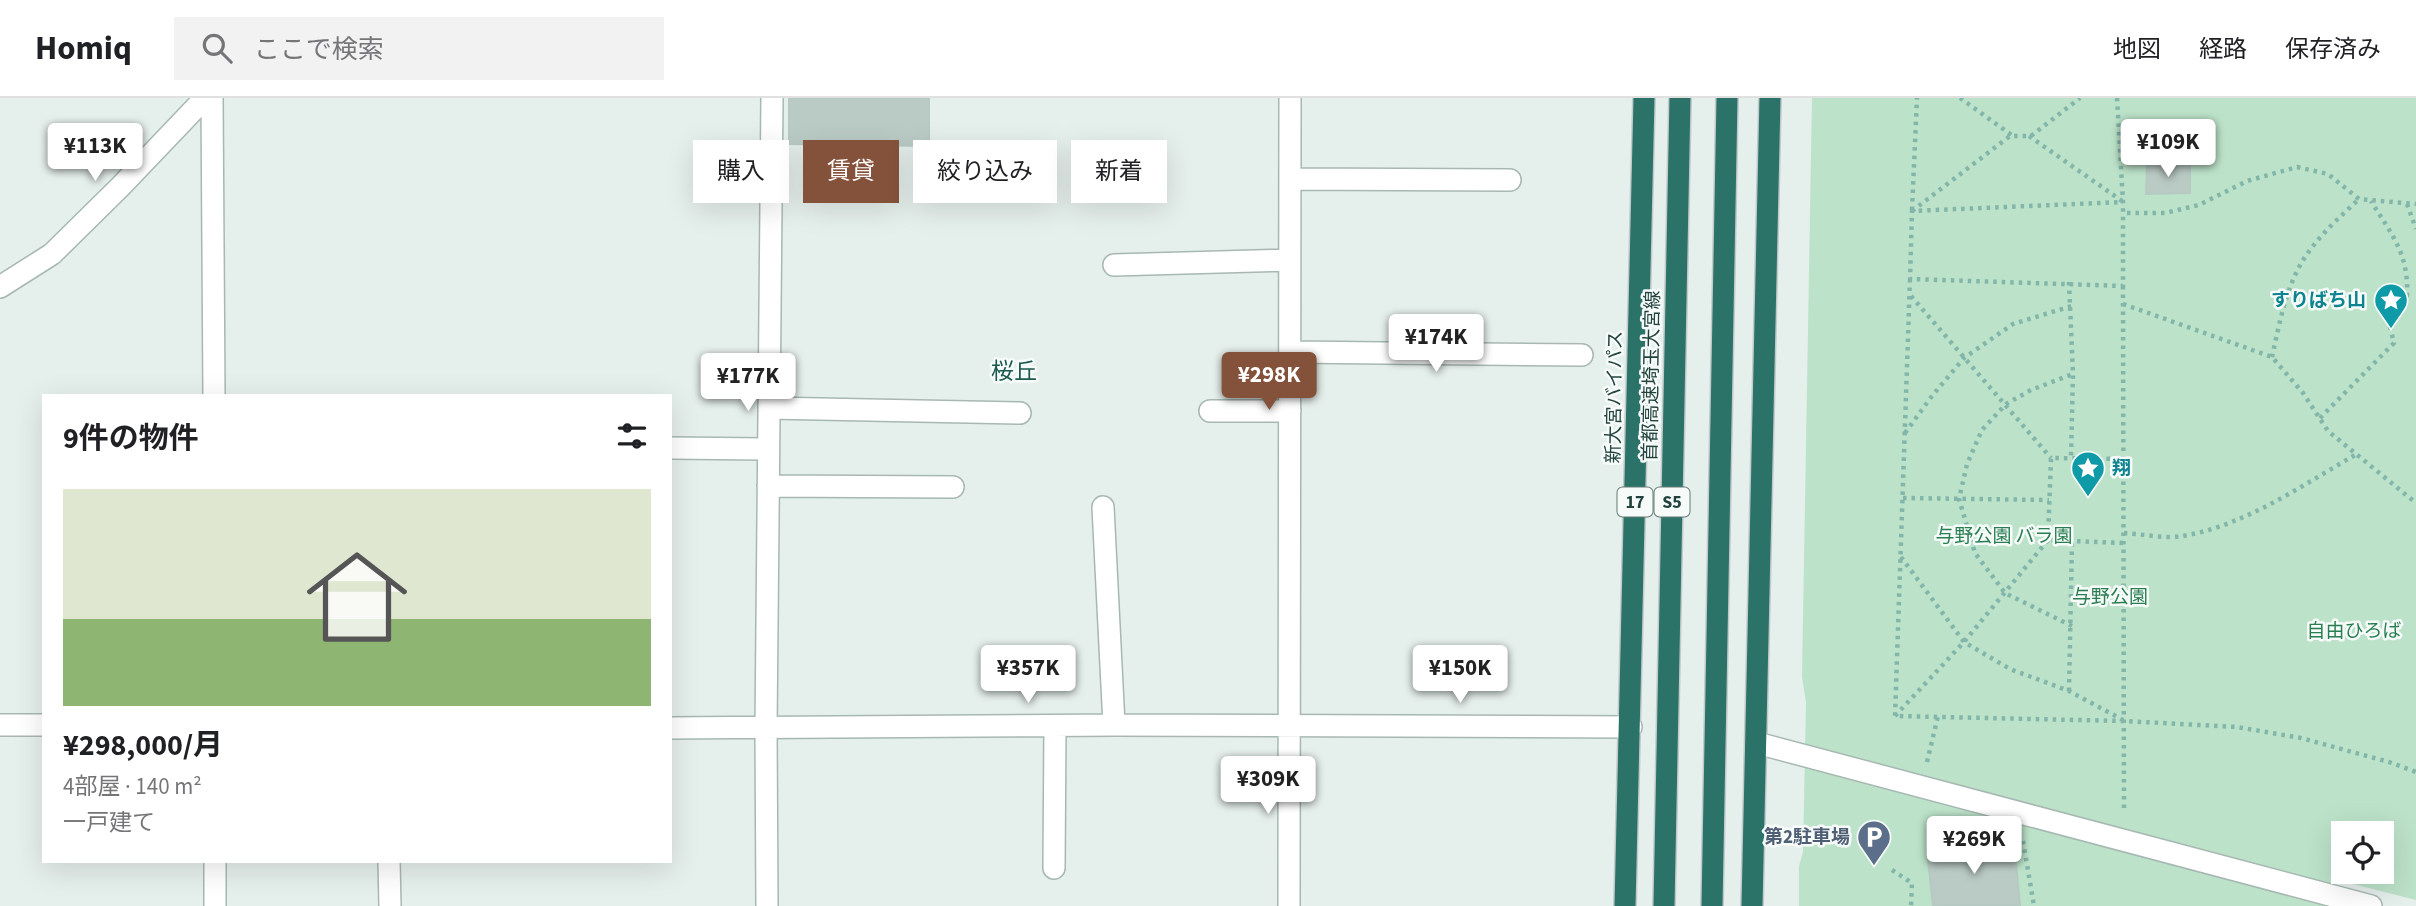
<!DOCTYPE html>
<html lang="ja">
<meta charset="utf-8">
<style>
body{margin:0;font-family:"Source Sans 3","Noto Sans JP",sans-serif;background:#f2f2f2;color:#202124;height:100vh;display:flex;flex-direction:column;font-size:26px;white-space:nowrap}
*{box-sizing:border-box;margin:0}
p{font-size:23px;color:#757577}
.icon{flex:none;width:38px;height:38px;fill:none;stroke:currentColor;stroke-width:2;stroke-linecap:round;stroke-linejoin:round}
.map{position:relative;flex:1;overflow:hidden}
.sheet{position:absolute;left:42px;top:296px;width:630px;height:469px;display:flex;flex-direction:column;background:#fff;border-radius:0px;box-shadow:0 7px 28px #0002}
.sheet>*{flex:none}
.hud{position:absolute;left:693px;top:42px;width:665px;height:63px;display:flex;gap:14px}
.tools{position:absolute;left:2331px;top:723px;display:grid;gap:14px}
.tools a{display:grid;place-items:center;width:63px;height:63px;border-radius:0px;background:#fff;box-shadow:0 7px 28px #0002;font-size:35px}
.price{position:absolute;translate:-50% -60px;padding:0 16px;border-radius:7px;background:#fff;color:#222;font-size:23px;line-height:46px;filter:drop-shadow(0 2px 4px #0008)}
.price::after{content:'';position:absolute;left:50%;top:42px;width:21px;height:16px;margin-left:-10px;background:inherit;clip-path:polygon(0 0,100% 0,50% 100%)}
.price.active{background:#84513a;color:#fff}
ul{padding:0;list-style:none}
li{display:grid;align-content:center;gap:14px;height:371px;padding:0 21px}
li+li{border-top:2px solid #e0e0e0}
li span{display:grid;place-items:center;height:217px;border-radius:0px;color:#555}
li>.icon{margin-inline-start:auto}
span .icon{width:126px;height:126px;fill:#fffc;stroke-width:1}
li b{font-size:30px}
h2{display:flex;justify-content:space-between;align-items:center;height:84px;padding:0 21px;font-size:30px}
.tag{padding:0 24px;border-radius:0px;background:#fff;box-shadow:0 7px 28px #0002;font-size:24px;line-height:63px}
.tag.active{background:#84513a;color:#fff}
header{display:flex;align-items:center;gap:42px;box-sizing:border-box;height:98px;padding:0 35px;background:#fff;border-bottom:2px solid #e0e0e0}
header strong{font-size:33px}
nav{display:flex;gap:38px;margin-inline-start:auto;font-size:24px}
.search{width:490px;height:63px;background:#f2f2f2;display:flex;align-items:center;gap:18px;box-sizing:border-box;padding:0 24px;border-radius:0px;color:#757577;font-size:26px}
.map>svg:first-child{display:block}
.green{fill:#bce2c9;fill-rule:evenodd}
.building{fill:#bacac5;stroke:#b6cac3;stroke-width:2}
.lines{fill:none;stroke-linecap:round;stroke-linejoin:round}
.minor-casing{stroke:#a7b8b3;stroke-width:24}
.highway-casing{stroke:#c1cac9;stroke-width:24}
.path{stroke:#83b6aa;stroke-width:4.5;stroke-dasharray:3.5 5;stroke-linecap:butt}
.minor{stroke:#fff;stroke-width:21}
.highway{stroke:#2b7269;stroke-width:21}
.labels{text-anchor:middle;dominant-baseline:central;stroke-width:5;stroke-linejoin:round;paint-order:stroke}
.shield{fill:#f6fbf9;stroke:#627a75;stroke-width:2}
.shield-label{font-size:18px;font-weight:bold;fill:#22433d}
.culture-label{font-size:19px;font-weight:bold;fill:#0d838f;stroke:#f6fbf9;text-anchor:end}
.street-label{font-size:19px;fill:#22433d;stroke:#f6fbf9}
.park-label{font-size:19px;fill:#287e50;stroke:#f6fbf9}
.service-label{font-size:19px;font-weight:bold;fill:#4e5e75;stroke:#f6fbf9;text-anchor:end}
.quarter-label{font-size:23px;fill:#1b584e;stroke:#f6fbf9}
</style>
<header>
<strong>Homiq</strong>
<div class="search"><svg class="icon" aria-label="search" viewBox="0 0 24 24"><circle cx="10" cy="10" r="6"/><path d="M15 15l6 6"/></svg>ここで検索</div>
<nav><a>地図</a><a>経路</a><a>保存済み</a></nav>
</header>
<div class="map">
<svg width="2416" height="808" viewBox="0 0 2416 808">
<rect width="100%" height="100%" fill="#e5efeb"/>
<!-- green -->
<path class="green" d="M1812 0H2416V802L2337 782 2323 808H1799V768L1803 754 1806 604 1802 579ZM2343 735H2382V774H2343Z"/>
<!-- building -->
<path class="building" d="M789 0H929V48L789 46Z
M2147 66H2190V95L2146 96Z
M2014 744 2020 807 1933 808 1927 753Z"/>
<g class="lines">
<!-- minor casing -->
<g class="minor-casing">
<path id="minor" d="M212 0 214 298
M1290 81 1510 82
M1114 167 1289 162
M0 189 52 156 121 88 205 0
M1290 254 1582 257
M769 310 1020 315
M1210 313H1290
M670 350 768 351
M768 388 953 389
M1103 409 1114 627
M0 627H44
M670 630 1114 627 1631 629
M1757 645 2371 808
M215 763V808
M389 763 390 808
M1054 770 1055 628
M767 808 766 631 772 0
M1289 808 1290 0"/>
</g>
<!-- highway casing -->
<g class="highway-casing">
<path id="highway" d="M1625 808 1644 0
M1664 808 1680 0
M1712 808 1727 0
M1752 808 1770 0"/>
</g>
<!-- path -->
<path class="path" d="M1960 0 2013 38
M2117 0 2123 104V188L1910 181 1912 113 2123 104
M2029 38 2122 103
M2407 106 2416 131
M1912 112 1917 0
M1912 113 2010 38H2031L2080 0
M2127 115H2165L2199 107 2247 83 2297 69 2328 76 2359 101 2416 106
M1910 181 1895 618 2124 623 2237 629 2301 640 2389 664 2416 674
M2069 184 2073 276 2071 359
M2123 188 2124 715
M1911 198 2051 360
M2123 206 2272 259 2303 295 2328 333 2416 405
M2272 259C2280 223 2287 182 2310 152 2324 133 2342 117 2359 101
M2320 320 2394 245 2387 217 2407 198C2409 156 2392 137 2371 103
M1905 335 1932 298 1964 260 2013 226 2072 208
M1903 400 2049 402
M2124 435C2142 436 2165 441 2183 438 2246 427 2301 388 2355 357
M2123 445 2048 442 2051 360 2124 361
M1901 459 1964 544 2010 571 2069 593 2123 622
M2072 528 2005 495 1975 455 1959 401 1967 366 1982 332 2006 306 2031 292 2073 276
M2069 593 2072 443
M1895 618 1964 544 2048 442
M1927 664 1938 618
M2023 743 2034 808
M1892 772 1912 785 1911 808"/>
<!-- minor -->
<use href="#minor" class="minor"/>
<!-- highway -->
<use href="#highway" class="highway"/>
</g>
<!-- icons -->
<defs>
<g id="sight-pin" transform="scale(1.75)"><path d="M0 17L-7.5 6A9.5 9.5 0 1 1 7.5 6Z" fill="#0f9aa8" stroke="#f6fbf9"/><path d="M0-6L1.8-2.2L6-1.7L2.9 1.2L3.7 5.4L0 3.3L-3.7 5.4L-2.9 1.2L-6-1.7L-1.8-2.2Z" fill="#fff"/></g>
<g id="parking-pin" transform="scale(1.75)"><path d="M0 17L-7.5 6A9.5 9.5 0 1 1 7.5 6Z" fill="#5c6f8a" stroke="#f6fbf9"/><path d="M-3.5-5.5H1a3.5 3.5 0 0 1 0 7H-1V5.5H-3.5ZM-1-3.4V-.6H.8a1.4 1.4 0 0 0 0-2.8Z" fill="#fff"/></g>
</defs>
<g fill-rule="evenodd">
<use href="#sight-pin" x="2391" y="202"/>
<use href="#sight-pin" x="2088" y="370"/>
<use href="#parking-pin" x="1874" y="739"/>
</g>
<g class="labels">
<!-- shield labels -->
<g class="shield">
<rect x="1617.5" y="389.5" width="35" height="29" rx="5"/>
<rect x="1654.5" y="389.5" width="35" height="29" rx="5"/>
</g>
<g class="shield-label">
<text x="1635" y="404">17</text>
<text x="1672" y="404">S5</text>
</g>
<!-- culture labels -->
<g class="culture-label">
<text x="2366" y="202">すりばち山</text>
<text x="2112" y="370" text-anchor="start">翔</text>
</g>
<!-- street labels -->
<g class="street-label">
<text transform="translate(1652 278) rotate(-89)">首都高速埼玉大宮線</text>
<text transform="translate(1615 299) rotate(-89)">新大宮バイパス</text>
</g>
<!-- park labels -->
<g class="park-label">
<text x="2004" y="438">与野公園 バラ園</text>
<text x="2110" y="499">与野公園</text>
<text x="2354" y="533">自由ひろば</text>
</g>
<!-- service labels -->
<g class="service-label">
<text x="1850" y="739">第2駐車場</text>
</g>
<!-- quarter labels -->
<g class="quarter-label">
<text x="1014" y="273">桜丘</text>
</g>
</g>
</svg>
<div class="tools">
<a><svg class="icon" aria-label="locate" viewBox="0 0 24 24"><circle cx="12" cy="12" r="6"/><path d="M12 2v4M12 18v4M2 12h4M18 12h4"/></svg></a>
</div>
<b class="price" style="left:2168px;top:81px">¥109K</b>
<b class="price" style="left:95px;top:85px">¥113K</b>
<b class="price" style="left:1436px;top:276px">¥174K</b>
<b class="price active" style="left:1269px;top:314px">¥298K</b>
<b class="price" style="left:748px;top:315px">¥177K</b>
<b class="price" style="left:1028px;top:607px">¥357K</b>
<b class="price" style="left:1460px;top:607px">¥150K</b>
<b class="price" style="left:1268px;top:718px">¥309K</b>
<b class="price" style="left:1974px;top:778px">¥269K</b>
<div class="hud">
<a class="tag">購入</a>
<a class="tag active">賃貸</a>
<a class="tag">絞り込み</a>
<a class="tag">新着</a>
</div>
<section class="sheet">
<h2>9件の物件<svg class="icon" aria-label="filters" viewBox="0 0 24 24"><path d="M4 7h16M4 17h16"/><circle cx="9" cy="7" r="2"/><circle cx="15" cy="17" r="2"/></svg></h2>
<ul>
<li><span style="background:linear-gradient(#dfe7d0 60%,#8fb573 0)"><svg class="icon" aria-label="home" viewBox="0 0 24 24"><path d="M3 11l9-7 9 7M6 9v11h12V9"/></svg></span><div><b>¥298,000/月</b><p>4部屋 · 140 m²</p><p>一戸建て</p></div></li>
</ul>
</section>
</div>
